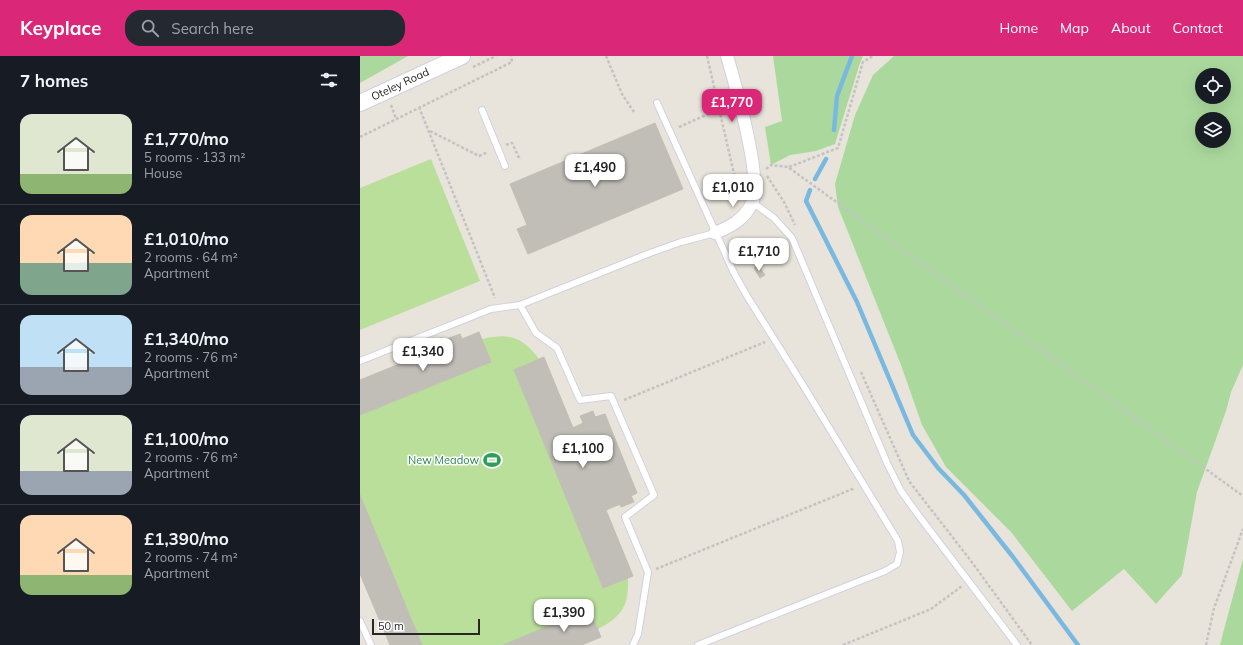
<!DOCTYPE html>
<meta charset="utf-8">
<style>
body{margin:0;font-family:Mulish,sans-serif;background:#242831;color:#f1f3f6;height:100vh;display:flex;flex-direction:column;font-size:15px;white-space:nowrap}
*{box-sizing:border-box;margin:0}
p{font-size:13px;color:#9ea1a6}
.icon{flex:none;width:22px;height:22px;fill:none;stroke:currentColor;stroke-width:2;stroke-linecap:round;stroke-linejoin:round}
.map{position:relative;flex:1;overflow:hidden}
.sheet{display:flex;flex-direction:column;background:#171b24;width:360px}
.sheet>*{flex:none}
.tools{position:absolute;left:835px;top:12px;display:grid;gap:8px}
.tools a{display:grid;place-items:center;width:36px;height:36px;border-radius:50%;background:#171b24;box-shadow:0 4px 16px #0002;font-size:20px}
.scale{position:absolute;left:12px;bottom:10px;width:108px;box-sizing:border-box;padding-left:4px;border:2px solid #272727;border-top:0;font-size:11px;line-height:14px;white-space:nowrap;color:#272727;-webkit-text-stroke:3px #fff;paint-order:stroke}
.price{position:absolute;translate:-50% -34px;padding:0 9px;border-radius:8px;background:#fff;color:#222;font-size:13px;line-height:26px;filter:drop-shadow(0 1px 2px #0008)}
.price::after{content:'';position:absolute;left:50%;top:24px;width:12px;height:9px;margin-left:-6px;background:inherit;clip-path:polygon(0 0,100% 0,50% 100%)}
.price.active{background:#db2777;color:#fff}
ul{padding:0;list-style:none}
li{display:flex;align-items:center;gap:12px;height:100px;padding:0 20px}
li+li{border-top:1px solid #363941}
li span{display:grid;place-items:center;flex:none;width:112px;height:80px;border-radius:12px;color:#555}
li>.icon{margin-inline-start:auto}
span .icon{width:48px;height:48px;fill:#fffc;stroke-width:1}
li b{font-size:17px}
h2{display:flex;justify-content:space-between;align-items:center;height:48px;padding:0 20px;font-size:17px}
header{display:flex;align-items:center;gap:24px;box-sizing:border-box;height:56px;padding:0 20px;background:#db2777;color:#fff}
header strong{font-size:19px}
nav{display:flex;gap:22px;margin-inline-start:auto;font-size:14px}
.search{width:280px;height:36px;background:#242831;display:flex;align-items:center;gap:10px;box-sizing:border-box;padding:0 14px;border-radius:16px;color:#9ea1a6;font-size:15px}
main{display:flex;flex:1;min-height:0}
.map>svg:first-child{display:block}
.green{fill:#abd99d;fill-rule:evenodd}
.pitch{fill:#badf9a}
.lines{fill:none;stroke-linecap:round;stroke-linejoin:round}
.stream{stroke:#79b9df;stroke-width:4.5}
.building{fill:#c1bdb7;stroke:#c3c0b5}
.lane-casing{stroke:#d0d1df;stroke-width:8}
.street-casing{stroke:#d0d1df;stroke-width:14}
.secondary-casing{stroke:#d0d1df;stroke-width:18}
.path{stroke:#c3c3c3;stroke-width:2.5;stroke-dasharray:3 2;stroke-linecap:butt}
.lane{stroke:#fff;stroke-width:6}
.street{stroke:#fff;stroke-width:12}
.secondary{stroke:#fff;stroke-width:16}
.labels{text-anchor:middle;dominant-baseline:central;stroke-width:3;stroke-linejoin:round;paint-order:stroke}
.street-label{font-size:11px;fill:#272727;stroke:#fff}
.leisure-label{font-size:11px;fill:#27864d;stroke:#fff;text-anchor:end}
</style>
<header>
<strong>Keyplace</strong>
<div class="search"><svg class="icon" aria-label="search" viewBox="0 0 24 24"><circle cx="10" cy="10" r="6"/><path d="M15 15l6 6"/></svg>Search here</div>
<nav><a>Home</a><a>Map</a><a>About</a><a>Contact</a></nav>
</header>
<main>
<section class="sheet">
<h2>7 homes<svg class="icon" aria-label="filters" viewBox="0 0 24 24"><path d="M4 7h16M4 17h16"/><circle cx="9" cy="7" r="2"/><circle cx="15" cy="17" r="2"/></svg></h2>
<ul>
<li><span style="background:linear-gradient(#dfe7d0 75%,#8fb573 0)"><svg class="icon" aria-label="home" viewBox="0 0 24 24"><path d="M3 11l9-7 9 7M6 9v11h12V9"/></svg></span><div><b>£1,770/mo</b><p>5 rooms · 133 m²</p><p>House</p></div></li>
<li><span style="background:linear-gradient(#ffd9b3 60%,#7fa58c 0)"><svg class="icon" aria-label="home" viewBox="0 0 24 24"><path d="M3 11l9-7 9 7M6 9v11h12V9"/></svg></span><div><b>£1,010/mo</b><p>2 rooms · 64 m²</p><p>Apartment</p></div></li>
<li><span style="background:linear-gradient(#bfe0f5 65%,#9aa5b1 0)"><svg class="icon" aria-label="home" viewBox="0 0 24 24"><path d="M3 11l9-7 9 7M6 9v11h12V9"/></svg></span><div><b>£1,340/mo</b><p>2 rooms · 76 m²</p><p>Apartment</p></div></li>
<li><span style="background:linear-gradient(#dfe7d0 70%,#9aa5b1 0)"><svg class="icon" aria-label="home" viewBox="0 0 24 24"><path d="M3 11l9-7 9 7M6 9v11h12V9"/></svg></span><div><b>£1,100/mo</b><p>2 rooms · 76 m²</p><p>Apartment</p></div></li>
<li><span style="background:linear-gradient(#ffd9b3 75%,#8fb573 0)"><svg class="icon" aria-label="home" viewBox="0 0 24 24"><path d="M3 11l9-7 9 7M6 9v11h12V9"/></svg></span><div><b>£1,390/mo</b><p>2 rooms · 74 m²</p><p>Apartment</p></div></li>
</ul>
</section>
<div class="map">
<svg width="883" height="589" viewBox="0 0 883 589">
<rect width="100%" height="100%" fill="#e8e4db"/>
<!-- green -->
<path class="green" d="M0 0H48L0 27Z
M413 0H503L499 10 475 88 456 95 430 99 411 109 405 71 422 65Z
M534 0H883V309L871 336 866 355 837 436 822 519 796 548 764 513 712 555 651 476 586 411 562 369 541 309 478 151 475 128 495 59 513 19ZM842 19H864V41H842ZM842 63H864V85H842Z
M883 503V589H860L862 581Z"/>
<!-- pitch -->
<path class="pitch" d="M71 103 120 225 0 274V132Z
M119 276 122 283C149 277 162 280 179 303L184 301 213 371 223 367 220 360 233 355 236 361 245 358 277 437 271 440 274 446 261 451 260 449 246 454 273 520 268 522C269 550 262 560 238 573L241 581 222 589H30L0 518V324L86 289 84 284 100 278 102 283Z"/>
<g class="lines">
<!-- stream -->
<path class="stream" d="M474 74 477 40 492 0
M455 123 466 103
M450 134 446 145 497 246 553 379 578 412 604 439 653 501 718 589"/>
</g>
<!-- building -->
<path class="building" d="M295 67 323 133 168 198 157 173 167 169 150 128Z
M398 209 405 219 400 222 394 212Z
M119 276 131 306 0 359V324L86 289 84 284 100 278 102 283Z
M184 301 213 372 223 367 220 360 233 355 235 361 245 358 277 437 271 440 274 446 261 451 260 448 246 454 273 520 243 532 154 314Z
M0 439 62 589H30L0 518Z
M229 553 241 581 222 589H143Z"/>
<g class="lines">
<!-- lane casing -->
<g class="lane-casing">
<path id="lane" d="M297 47 374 217 387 240 443 329 538 485 540 496 537 508 525 515 338 589
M122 54 145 110
M392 146 414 162 432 182 527 407 541 435 559 460 657 589
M160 249 176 277 197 292 220 344 251 340 294 439 265 461 288 516 278 578 273 589
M0 305 131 253 160 249 290 197 321 186 355 177
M0 565 11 589"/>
</g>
<!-- street casing -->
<g class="street-casing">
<path id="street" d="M355 177C370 171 385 163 392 147 403 123 375 28 367 0"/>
</g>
<!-- secondary casing -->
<g class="secondary-casing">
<path id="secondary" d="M0 47 102 0"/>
</g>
<!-- path -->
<path class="path" d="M246 0 262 38 274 56
M347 0 377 131
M113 11 136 0
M31 49 36 63
M59 51 135 242
M319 71 360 53
M70 75 119 100 128 96
M0 81 152 6 151 0
M146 89 152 87 160 104
M429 111 478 92 503 6 513 0
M406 113 411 109 428 111 883 440
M407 120 424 146 435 169
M501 316 549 425 611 505 672 589
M264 344 405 286
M296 513 495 432
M483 589 571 553 602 530
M846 589 854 552 883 473"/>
<!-- lane -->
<use href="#lane" class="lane"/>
<!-- street -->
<use href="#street" class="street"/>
<!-- secondary -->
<use href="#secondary" class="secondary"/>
</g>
<!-- icons -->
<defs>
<g id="stadium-bare" transform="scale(1.38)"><path d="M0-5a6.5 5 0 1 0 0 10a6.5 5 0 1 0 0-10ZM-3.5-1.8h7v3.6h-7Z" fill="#2e9e5b" stroke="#fff" stroke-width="2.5" paint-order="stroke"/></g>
</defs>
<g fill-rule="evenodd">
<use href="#stadium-bare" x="132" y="404"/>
</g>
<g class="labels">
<!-- street labels -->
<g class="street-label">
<text transform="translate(40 28) rotate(-25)">Oteley Road</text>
</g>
<!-- leisure labels -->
<g class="leisure-label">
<text x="119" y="404">New Meadow</text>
</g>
</g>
</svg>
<div class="tools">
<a><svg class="icon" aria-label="locate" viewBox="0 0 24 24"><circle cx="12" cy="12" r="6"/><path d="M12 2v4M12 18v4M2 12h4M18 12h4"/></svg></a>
<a><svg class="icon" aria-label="layers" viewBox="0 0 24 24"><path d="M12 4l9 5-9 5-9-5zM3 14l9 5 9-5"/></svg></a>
</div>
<div class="scale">50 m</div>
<b class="price active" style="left:372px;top:67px">£1,770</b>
<b class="price" style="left:235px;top:132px">£1,490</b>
<b class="price" style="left:373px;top:152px">£1,010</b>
<b class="price" style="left:399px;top:216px">£1,710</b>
<b class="price" style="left:63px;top:316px">£1,340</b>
<b class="price" style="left:223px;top:413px">£1,100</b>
<b class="price" style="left:204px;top:577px">£1,390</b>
</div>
</main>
